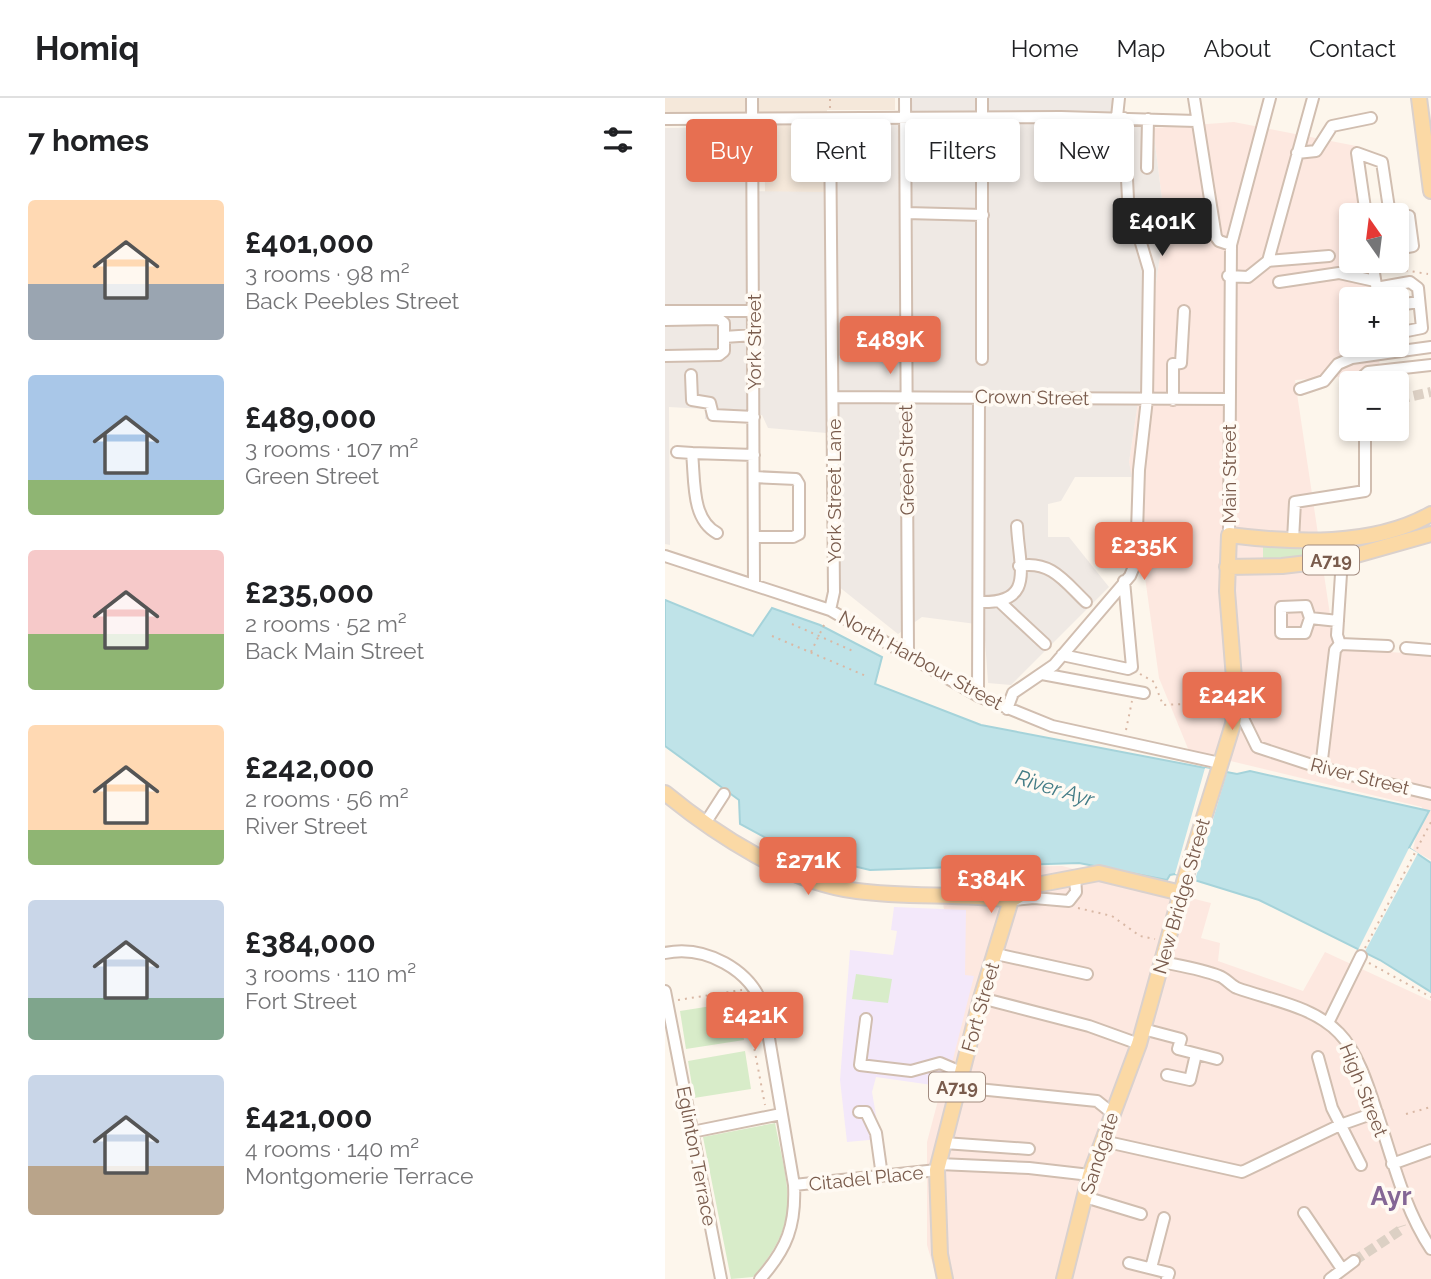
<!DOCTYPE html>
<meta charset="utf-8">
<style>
body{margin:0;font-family:Raleway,sans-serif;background:#f6f6f6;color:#202124;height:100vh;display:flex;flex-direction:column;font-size:26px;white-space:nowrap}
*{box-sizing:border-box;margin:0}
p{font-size:23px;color:#757577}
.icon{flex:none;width:38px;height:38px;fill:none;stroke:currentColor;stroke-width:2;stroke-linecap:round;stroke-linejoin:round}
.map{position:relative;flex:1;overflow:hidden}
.panel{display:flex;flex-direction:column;background:#fff;width:665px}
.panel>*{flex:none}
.banner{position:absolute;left:21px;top:21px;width:639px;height:63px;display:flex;gap:14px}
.needle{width:46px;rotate:346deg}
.fabs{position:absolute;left:674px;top:105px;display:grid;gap:14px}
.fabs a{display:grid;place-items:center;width:70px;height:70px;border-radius:7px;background:#fff;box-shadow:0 4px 10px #0003;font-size:35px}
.price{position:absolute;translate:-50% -60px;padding:0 16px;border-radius:7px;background:#e76f51;color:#fff;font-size:23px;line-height:46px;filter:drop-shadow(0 2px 4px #0008)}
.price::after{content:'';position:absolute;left:50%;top:42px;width:21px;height:16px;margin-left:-10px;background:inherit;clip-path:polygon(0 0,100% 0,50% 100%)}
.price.selected{background:#222;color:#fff}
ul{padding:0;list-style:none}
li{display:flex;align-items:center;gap:21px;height:175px;padding:0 28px}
li span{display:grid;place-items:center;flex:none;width:196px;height:140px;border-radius:7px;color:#555}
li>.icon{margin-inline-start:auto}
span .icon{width:84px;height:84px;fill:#fffc;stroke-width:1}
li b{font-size:30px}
h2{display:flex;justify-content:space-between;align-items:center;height:84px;padding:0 28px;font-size:30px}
.pill{padding:0 24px;border-radius:7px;background:#fff;box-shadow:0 4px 10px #0003;font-size:24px;line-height:63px}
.pill.selected{background:#e76f51;color:#fff}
header{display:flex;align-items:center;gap:42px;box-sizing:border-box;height:98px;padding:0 35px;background:#fff;border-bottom:2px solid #e0e0e0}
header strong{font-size:33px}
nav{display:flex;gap:38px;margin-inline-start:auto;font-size:24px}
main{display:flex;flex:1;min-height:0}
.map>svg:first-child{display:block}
.residential{fill:#f5e8da}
.commercial{fill:#fde8e0}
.industrial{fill:#efe9e4}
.education{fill:#f3e8fa}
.green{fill:#d8ecc9}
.water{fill:#bfe3e8;stroke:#a5d3da;stroke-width:2}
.pier{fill:#fdf6ec}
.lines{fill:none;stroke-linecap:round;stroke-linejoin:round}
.minor-tunnel{stroke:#dcd0c4;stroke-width:10;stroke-dasharray:10 5;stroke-linecap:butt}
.minor-casing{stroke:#d1beb0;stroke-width:14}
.major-casing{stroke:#dad1cd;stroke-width:18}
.path{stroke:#d9b8a5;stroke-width:2;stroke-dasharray:2 5;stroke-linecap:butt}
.minor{stroke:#fff;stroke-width:10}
.major{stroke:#fbd9a5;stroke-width:14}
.labels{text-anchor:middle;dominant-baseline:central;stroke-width:7;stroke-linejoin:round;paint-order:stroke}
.shield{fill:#fffaf3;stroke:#a28b7f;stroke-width:2}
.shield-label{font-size:18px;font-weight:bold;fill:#7a5c4d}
.street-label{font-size:19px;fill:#7a5c4d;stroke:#fffaf3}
.water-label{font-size:21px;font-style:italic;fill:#437c86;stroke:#fffaf3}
.district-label{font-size:26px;font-weight:bold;fill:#846695;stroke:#fffaf3}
</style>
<header>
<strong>Homiq</strong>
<nav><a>Home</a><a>Map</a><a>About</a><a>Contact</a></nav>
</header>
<main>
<section class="panel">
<h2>7 homes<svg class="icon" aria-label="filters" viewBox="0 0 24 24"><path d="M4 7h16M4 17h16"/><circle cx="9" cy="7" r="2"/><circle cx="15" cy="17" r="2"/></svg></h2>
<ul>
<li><span style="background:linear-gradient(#ffd9b3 60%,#9aa5b1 0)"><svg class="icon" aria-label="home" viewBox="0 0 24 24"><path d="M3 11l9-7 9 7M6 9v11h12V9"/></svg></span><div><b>£401,000</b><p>3 rooms · 98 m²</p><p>Back Peebles Street</p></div></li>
<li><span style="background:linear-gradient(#a9c7e8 75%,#8fb573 0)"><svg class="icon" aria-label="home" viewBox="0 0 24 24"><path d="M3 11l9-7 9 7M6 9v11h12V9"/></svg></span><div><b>£489,000</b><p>3 rooms · 107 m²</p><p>Green Street</p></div></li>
<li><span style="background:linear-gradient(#f6c9c9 60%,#8fb573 0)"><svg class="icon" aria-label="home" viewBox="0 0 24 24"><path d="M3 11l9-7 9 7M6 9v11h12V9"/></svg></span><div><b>£235,000</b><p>2 rooms · 52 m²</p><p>Back Main Street</p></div></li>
<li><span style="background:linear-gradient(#ffd9b3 75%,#8fb573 0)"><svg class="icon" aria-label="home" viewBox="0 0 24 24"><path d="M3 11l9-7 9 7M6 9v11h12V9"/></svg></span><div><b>£242,000</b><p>2 rooms · 56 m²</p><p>River Street</p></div></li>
<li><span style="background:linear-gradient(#c9d6e8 70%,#7fa58c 0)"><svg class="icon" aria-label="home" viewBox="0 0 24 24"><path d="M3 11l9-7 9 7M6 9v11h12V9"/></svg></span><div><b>£384,000</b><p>3 rooms · 110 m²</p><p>Fort Street</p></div></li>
<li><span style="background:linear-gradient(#c9d6e8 65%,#b9a48a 0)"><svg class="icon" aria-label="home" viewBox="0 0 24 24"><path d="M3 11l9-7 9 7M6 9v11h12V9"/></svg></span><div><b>£421,000</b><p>4 rooms · 140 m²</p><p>Montgomerie Terrace</p></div></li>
</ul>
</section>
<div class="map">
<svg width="766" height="1181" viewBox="0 0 766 1181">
<rect width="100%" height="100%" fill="#fdf6ec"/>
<!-- residential -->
<path class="residential" d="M0 0H230V12H162L163 94H100L99 14H0Z"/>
<!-- commercial -->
<path class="commercial" d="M569 24 691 48 699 117H686V163H703L708 201H686V247H712L716 276 630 282 670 550 766 557V762L748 752 757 709 524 653 494 580 464 364 500 125 488 30Z
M397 768 546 805 536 840 555 845 553 863 638 893 660 854 766 903V1181H272L262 1147V1044L299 904 280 818 273 771Z"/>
<!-- industrial -->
<path class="industrial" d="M246 0H456L457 27 488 30 500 125 464 364 467 379H410L396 403 383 406V439H404L444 489 346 587 323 585 319 527 257 519 233 536 173 488V336L103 330 97 317 40 321V311L4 309 5 447 0 446V30L79 29 83 93 163 94 162 28 245 25Z"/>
<!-- education -->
<path class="education" d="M229 809 301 812 300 877 309 878 281 989 211 979 207 994 215 1041 182 1044 175 982 185 852 228 857 232 833 226 832Z"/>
<!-- green -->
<path class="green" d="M737 438 670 456 598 462V448H666Z
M191 876 227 881 223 905 187 901Z
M72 904 79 942 21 951 15 913Z
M80 953 86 991 29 1000 23 963Z
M110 1025C123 1092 138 1122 88 1179L66 1181 38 1039Z"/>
<!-- water -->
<path class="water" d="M0 502 88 538 107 510 155 527 217 559 210 586 316 627 572 676 585 673 764 713 744 750 766 765V894L715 862 594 802 510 776 505 777 502 782 414 765 319 768 303 763 290 769 205 772 125 753 75 726 74 702 0 648Z"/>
<!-- pier -->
<path class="pier" d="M540 670 562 674 530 782 510 776Z
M744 750 753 755 698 857 692 854Z"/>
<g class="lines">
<!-- minor-tunnel -->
<path class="minor-tunnel" d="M734 301 766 294
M689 1163 737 1131 736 1128"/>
<!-- minor casing -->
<g class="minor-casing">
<path id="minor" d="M87 0 89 487
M240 0 243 555
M317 0V261
M529 0 551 139 554 143 566 147
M452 19 454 0
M0 21 396 19 531 23
M632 55 651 53 667 28 706 20
M482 70 483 21
M241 115 318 117
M701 117 692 55 717 64 725 117
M732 119 744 118 748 148 732 151
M603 163 648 0
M707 163 711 187
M563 178 583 179 603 163 664 158
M614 184 674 175 710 183
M713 201 711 190 745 184 753 190 757 230 732 235
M732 207 754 204
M0 213H89
M0 222 54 221 59 225V253L54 257 0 258
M59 239 89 237
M721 247 722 255 766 249
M26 277 27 302 45 305 48 317 89 319
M691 285 703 274 766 267
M635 291 659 283 673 266 687 260 722 255
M169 299 563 301
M732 301H734
M508 302V266L516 265 519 213
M12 354 27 355
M52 435C26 421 30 382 27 355L89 357
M564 437 566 147 605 0
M89 439H128L134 436V386L131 381 89 379
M628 442 630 404 700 393V331
M0 458 165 512 313 598 387 628 555 665
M354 468C386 462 400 484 421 504
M314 504C371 506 354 470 352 428
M336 505 380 546
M165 512 169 494 165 21
M645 520 640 535H616V509L641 508 645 520 673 523
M675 546 672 537 677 461
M675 546 723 548
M741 550 766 552
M397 557 463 571 467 569 459 483
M377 576 479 595
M313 598 314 298
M571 606 592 649 656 670 766 696
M342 611 348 595 389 567 465 478 471 464 474 372 482 301 484 172 463 101 459 20
M656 670 670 552 675 546
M41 724 59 696
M349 802 369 800 404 803 411 794 410 778
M0 855C40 847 86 871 99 911L129 1087C131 1127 122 1151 95 1181
M331 856 422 876
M497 864C516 868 536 871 554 878 561 880 565 887 572 890 605 902 648 908 674 935 692 953 703 987 711 1012 727 1058 738 1109 766 1151
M0 893 56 1181
M316 900 424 928 474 946
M201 921 195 967 246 973 275 965 296 974
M663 925 696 858
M478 931 516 941 513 951 552 961
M653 959 667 1010 696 1067
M502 977 525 982 531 956
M293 989 432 1003 447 1015
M194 1014H201L211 1035 217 1078
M27 1034 116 1016
M438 1043 577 1074 675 1027 712 1014
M279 1045 364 1051
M274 1066 364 1070 425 1077
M727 1066 766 1052
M129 1087 272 1072
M420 1099 476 1116
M639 1115 677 1171
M464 1165 504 1175 502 1181
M486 1170 499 1120
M665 1181 689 1163"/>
</g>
<!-- major casing -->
<g class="major-casing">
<path id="major" d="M754 0 766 93
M562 469 617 468 677 461 766 436
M0 695C51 737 125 785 192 793 243 800 295 795 346 802
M280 1181 275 1156 272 1072 316 900 346 802 371 787 434 775 516 795
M399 1181 425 1077 474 946 519 784 568 626 571 605 562 493 564 437C628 445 708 449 766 416"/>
</g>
<!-- path -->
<path class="path" d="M165 10V0
M676 160 686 162
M688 163 697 164
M720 169 763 176
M127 526 188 553
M107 538 201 578
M146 554 160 525
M475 576 489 584 498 607 540 605
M461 632 467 603
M413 810 447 818 475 838 490 841
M700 850 766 724
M704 865 766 899
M79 896 100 1007
M13 902 77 892
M741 1016 766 1009"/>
<!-- minor -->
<use href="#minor" class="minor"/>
<!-- major -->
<use href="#major" class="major"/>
</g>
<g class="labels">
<!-- shield labels -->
<g class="shield">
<rect x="638" y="447.5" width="56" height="29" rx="5"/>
<rect x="264" y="974.5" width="56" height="29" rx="5"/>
</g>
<g class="shield-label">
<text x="666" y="462">A719</text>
<text x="292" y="989">A719</text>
</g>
<!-- street labels -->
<g class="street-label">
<text transform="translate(89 244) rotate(-90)">York Street</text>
<text transform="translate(367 299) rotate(1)">Crown Street</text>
<text transform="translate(241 362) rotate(-91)">Green Street</text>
<text transform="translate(564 376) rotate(-90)">Main Street</text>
<text transform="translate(169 393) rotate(-90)">York Street Lane</text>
<text transform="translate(256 562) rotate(29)">North Harbour Street</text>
<text transform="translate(695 678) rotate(14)">River Street</text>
<text transform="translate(516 798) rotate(-74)">New Bridge Street</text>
<text transform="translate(315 909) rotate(-74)">Fort Street</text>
<text transform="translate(699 992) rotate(68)">High Street</text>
<text transform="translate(434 1055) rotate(-72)">Sandgate</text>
<text transform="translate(32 1058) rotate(79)">Eglinton Terrace</text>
<text transform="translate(201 1080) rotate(-6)">Citadel Place</text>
</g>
<!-- water labels -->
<g class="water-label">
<text transform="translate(390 690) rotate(17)">River Ayr</text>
</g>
<!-- district labels -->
<g class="district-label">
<text x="726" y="1098">Ayr</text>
</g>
</g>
</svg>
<div class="fabs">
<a><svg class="needle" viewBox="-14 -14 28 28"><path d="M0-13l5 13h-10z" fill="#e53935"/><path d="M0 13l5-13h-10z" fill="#757577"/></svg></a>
<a>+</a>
<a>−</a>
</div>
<b class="price selected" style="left:497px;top:160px">£401K</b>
<b class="price" style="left:225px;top:278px">£489K</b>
<b class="price" style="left:479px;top:484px">£235K</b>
<b class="price" style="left:567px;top:634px">£242K</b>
<b class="price" style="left:143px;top:799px">£271K</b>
<b class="price" style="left:326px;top:817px">£384K</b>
<b class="price" style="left:90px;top:954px">£421K</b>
<div class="banner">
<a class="pill selected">Buy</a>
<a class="pill">Rent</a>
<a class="pill">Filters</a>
<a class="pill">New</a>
</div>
</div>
</main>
